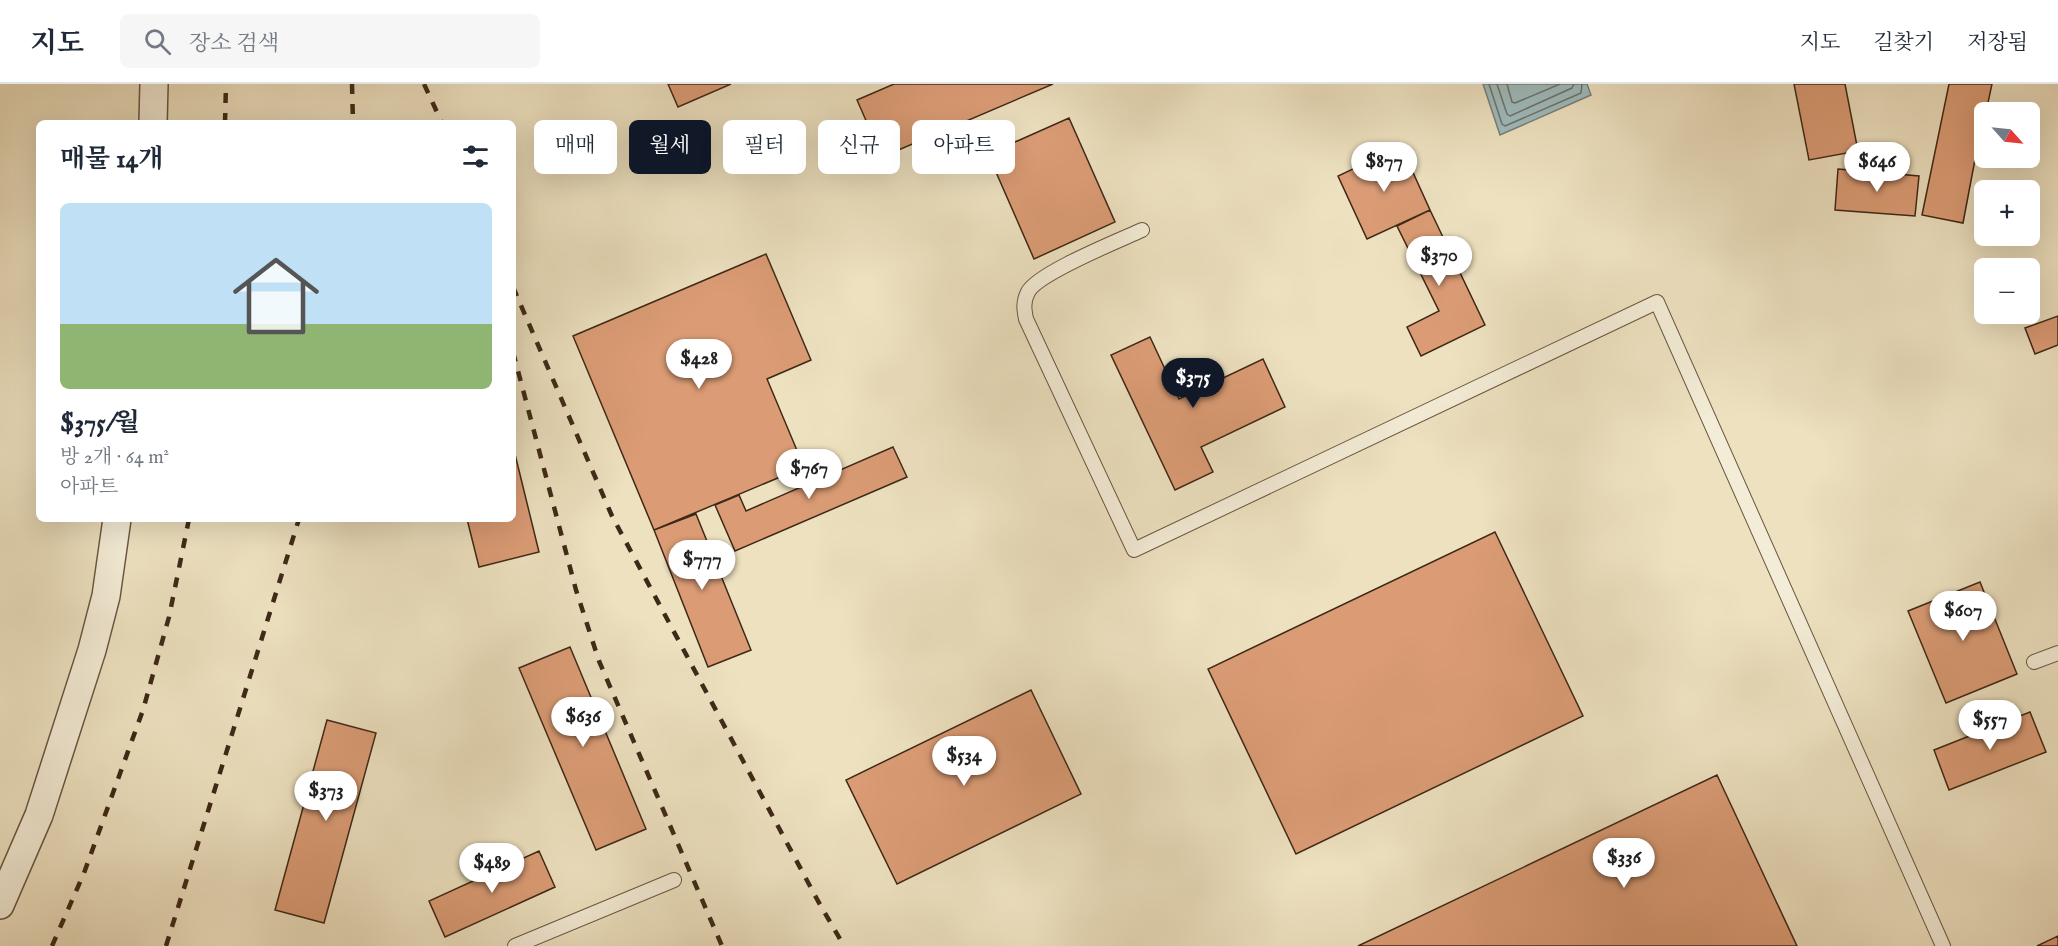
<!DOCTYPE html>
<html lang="ko">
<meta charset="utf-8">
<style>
body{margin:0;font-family:"IM FELL English","Noto Serif KR",serif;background:#f6f6f7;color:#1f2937;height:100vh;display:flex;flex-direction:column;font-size:22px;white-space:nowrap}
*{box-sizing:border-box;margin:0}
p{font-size:20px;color:#747a83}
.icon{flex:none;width:33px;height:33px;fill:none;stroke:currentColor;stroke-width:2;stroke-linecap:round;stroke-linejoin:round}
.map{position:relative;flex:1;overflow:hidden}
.panel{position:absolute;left:36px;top:36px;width:480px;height:402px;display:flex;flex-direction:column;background:#fff;border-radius:9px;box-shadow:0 6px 24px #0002}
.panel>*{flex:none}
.banner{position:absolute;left:534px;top:36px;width:570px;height:54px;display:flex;gap:12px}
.needle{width:39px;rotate:117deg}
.fabs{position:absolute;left:1974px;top:18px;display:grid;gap:12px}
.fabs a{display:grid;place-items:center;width:66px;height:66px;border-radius:9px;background:#fff;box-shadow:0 6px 24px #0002;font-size:30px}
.price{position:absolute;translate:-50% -51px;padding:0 14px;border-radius:21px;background:#fff;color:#222;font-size:20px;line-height:39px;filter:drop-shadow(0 2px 3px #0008)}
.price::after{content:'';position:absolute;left:50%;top:36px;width:18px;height:14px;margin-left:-9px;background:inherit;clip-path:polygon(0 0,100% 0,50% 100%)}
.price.active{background:#111827;color:#fff}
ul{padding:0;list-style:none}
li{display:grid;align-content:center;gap:12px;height:318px;padding:0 24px}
li span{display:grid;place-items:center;height:186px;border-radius:9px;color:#555}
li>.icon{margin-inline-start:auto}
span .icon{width:108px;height:108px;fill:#fffc;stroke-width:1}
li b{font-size:26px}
h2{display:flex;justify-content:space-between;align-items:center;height:72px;padding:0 24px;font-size:26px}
.chip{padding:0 21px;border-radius:9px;background:#fff;box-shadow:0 6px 24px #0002;font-size:21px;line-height:54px}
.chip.active{background:#111827;color:#fff}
header{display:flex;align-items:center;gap:36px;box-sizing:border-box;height:84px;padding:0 30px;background:#fff;border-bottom:2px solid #e0e1e3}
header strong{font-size:28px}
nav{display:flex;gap:33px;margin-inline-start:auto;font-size:21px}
.search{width:420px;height:54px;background:#f6f6f7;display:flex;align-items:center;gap:15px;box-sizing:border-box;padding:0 21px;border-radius:9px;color:#747a83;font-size:22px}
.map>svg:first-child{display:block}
.water{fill:#9ebbbd;stroke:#78807b;stroke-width:1.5}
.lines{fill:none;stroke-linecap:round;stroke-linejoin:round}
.shore{stroke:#6e726a;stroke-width:1.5}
.building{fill:#db9c75;stroke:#3e2817;stroke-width:1.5}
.service-casing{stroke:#6a5641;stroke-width:16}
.minor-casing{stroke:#6a5641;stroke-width:30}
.service{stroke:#f3ecd6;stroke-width:14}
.minor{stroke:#f3ecd6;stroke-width:27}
.rail{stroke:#3e2817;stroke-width:4.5;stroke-dasharray:10 10;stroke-linecap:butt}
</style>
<header>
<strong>지도</strong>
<div class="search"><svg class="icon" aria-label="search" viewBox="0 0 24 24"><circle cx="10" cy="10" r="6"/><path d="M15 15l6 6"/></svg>장소 검색</div>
<nav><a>지도</a><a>길찾기</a><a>저장됨</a></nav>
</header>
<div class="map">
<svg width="2058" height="862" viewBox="0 0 2058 862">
<rect width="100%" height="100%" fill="#ede1c0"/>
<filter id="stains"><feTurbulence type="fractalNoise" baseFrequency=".00333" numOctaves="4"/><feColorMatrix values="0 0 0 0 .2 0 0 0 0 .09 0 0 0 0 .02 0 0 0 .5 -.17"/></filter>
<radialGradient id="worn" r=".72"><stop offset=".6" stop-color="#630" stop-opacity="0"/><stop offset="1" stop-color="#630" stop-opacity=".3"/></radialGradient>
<!-- water -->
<path class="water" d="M1483 0H1587L1591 11 1500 51Z"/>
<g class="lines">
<!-- shore -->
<path class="shore" d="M1489 0 1502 40 1505 42 1581 9 1582 0
M1497 0 1507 30 1510 32 1572 4 1574 0
M1507 0 1512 18 1515 19 1560 0"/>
</g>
<!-- building -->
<path class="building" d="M668 0H731L678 23Z
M894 0H1053L882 73 857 16Z
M1794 0H1845L1858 67 1809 76Z
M1949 0H1992L1986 28H1984L1963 139 1922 131Z
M1069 34 1115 138 1034 175 988 70Z
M1401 62 1430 126 1367 155 1338 92Z
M1838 85 1919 92 1915 132 1835 126Z
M1430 126 1485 241 1421 272 1407 243 1439 227 1397 142Z
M766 170 811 276 767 295 804 383 654 446 573 252Z
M2058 232V261L2035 270 2025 244Z
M1150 253 1179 315 1263 275 1285 323 1201 363 1213 388 1175 406 1111 271Z
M513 362 539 468 479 483 467 435H513Z
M893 363 907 393 735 467 715 421 739 411 746 427Z
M696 430 751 566 708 583 654 446Z
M1495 448 1583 632 1296 770 1208 585Z
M1980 498 2017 590 1946 619 1908 527Z
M570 563 646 745 596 766 519 584Z
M1031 606 1081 710 897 800 846 696Z
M2030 628 2046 668 1949 706 1934 666Z
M327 636 376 649 324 839 275 826Z
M1717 691 1797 862H1358Z
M539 767 555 803 445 853 429 817Z
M2058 852V862H2037Z"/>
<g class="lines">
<!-- service casing -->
<g class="service-casing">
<path id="service" d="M1142 146C1118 157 1038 189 1028 208 1023 218 1024 225 1026 235L1134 466 1657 218 1943 862
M2034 578 2058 569
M515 862 674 796"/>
</g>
<!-- minor casing -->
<g class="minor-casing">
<path id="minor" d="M153 39 154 0
M0 821 39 731 92 566 106 512 117 435"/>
</g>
<!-- service -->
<use href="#service" class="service"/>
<!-- minor -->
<use href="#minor" class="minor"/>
<!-- rail -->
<path class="rail" d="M352 0 353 39
M424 0 442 39
M225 39 226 0
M513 203 612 432 818 817 844 862
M513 268 576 506 599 577 722 862
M52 862 84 789 143 626 169 533 189 435
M166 862 299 435"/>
</g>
<rect width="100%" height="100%" filter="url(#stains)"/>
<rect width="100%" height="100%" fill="url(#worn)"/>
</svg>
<div class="fabs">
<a><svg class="needle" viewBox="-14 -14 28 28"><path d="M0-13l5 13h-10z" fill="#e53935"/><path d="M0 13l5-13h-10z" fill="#747a83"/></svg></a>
<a>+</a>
<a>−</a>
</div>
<b class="price" style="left:1384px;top:109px">$877</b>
<b class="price" style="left:1877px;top:109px">$646</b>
<b class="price" style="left:1439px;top:203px">$370</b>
<b class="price" style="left:699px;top:306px">$428</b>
<b class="price active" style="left:1193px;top:325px">$375</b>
<b class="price" style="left:809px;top:416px">$767</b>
<b class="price" style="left:702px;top:507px">$777</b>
<b class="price" style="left:1963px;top:558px">$607</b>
<b class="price" style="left:583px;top:664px">$636</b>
<b class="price" style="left:1990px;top:667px">$557</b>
<b class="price" style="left:964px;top:703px">$534</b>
<b class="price" style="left:326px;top:738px">$373</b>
<b class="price" style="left:1624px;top:805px">$336</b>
<b class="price" style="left:492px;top:810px">$489</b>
<div class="banner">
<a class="chip">매매</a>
<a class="chip active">월세</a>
<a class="chip">필터</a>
<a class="chip">신규</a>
<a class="chip">아파트</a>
</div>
<section class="panel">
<h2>매물 14개<svg class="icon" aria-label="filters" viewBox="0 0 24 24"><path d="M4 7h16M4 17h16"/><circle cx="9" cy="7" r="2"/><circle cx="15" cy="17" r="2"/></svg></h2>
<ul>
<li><span style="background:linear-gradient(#bfe0f5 65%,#8fb573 0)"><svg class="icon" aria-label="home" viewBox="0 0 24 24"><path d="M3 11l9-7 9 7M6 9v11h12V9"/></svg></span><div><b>$375/월</b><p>방 2개 · 64 m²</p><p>아파트</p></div></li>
</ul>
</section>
</div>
